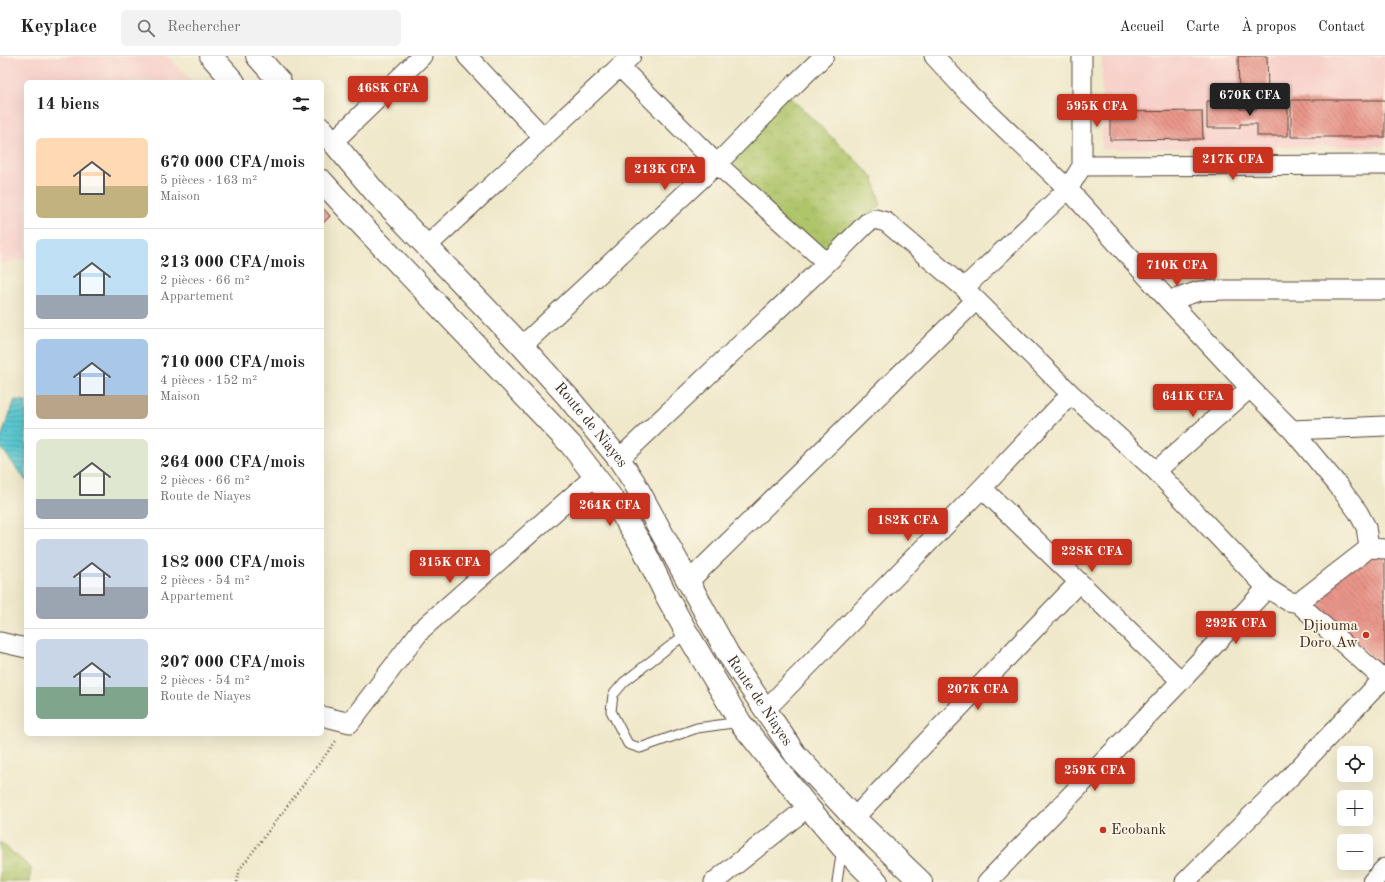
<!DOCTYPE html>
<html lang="fr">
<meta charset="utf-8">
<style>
body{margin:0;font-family:"Old Standard TT",serif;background:#f2f2f2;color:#222;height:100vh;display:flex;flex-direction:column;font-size:15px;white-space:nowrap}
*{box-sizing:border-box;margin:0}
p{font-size:13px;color:#767676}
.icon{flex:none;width:22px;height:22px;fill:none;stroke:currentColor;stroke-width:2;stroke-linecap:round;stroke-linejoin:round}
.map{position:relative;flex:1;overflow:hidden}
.panel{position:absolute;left:24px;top:24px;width:300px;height:656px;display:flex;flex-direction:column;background:#fff;border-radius:6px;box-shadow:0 4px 16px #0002}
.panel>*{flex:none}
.tools{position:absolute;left:1337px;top:690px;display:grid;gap:8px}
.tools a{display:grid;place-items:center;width:36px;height:36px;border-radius:6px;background:#fff;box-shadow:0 4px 16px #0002;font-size:20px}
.price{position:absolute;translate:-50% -34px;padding:0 9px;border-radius:4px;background:#c8321e;color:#fff;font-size:13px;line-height:26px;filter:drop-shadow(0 1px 2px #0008)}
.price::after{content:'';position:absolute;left:50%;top:24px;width:12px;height:9px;margin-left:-6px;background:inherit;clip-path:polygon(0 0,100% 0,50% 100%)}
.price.on{background:#222;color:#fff}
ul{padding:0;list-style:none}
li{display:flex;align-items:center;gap:12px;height:100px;padding:0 12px}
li+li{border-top:1px solid #e0e0e0}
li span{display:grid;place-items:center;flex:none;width:112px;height:80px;border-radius:6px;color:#555}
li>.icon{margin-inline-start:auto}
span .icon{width:48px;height:48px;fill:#fffc;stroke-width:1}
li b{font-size:17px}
h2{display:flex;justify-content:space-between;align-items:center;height:48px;padding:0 12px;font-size:17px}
header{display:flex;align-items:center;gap:24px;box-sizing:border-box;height:56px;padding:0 20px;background:#fff;border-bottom:1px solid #e0e0e0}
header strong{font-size:19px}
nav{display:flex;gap:22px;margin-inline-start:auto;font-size:14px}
.search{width:280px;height:36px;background:#f2f2f2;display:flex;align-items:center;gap:10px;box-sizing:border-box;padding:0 14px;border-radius:6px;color:#767676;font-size:15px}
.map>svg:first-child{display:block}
.built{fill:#f7d0ca}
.wetland{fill:url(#wetland-marsh);stroke:#757844}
.park{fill:url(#park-crowns);stroke:#757844}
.water{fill:url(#water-rules);stroke:#4c7a78}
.building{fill:url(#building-back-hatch)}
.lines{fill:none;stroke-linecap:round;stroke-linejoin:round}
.lane-casing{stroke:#564638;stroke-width:11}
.street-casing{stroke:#564638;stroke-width:21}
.secondary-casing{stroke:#564638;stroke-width:24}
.path{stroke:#564638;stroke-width:2.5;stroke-dasharray:1 3;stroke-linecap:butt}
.lane{stroke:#fff;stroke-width:9}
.street{stroke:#fff;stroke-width:19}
.secondary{stroke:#fff;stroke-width:22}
.poi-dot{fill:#c8321e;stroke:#fcf5e5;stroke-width:1.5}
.labels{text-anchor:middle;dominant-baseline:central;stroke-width:3.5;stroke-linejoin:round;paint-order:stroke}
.street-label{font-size:15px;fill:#3b2a1e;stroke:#fcf5e5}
.poi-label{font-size:15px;fill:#3b2a1e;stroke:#fcf5e5;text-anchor:end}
</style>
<header>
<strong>Keyplace</strong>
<div class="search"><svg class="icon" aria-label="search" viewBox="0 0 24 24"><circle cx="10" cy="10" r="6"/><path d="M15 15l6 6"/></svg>Rechercher</div>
<nav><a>Accueil</a><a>Carte</a><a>À propos</a><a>Contact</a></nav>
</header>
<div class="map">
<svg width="1385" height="826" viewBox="0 0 1385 826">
<defs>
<pattern id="wetland-marsh" width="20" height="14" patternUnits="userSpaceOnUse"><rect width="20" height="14" fill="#afc56a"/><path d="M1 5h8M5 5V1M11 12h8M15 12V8" fill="none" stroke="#97a95b"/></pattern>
<pattern id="park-crowns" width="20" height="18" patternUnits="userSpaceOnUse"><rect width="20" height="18" fill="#afc56a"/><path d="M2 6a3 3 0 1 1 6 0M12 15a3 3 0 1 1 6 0" fill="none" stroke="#97a95b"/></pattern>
<pattern id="water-rules" width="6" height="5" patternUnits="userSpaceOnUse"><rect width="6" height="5" fill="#5cc9d1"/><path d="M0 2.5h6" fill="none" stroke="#4da3a9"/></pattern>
<pattern id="building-back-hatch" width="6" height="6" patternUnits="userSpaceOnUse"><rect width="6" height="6" fill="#e9958a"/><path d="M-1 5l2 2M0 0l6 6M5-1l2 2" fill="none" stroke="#be7a70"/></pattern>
</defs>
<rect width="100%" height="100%" fill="#fcf5e5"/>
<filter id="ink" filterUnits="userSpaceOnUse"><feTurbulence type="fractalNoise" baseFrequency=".025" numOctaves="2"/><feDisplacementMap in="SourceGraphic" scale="8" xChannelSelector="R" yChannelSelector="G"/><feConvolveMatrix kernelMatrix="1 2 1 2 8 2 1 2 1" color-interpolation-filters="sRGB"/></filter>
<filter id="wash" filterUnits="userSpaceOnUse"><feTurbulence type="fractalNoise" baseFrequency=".012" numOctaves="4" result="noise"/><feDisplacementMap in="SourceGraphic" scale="16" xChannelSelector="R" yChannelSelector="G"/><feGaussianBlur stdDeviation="0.9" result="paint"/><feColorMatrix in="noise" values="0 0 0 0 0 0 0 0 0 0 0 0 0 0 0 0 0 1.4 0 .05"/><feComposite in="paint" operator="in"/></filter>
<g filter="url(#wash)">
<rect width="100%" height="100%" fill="#efe8ca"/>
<!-- built -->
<path class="built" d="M0 0H167L193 26H26V202L0 208Z
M1102 0H1385V90L1102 93Z"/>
<!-- wetland -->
<path class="wetland" d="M0 786 31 812 30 826H0Z"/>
<!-- park -->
<path class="park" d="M787 38 873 121 881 149 826 205 719 105Z"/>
<!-- water -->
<path class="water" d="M15 344 26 345V425L0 390V384Z"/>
<g id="blocks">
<!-- building -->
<path class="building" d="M1238 0H1267L1268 36 1239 37Z
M1291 44H1385V81H1291Z
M1207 45H1240V53H1257V47H1288V80H1257V68H1240V72H1207Z
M1202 55 1203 83 1110 84V56Z
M322 151 330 160 322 168Z
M1367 498 1385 499V611L1307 547Z"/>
</g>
</g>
<g filter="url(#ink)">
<use href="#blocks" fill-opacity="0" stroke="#564638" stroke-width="1"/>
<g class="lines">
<!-- lane casing -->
<g class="lane-casing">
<path id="lane" d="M687 577 624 626 613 639 611 655 628 688 640 692 697 672 740 666
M837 826 842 792"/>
</g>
<!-- street casing -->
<g class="street-casing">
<path id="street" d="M467 0 544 82
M934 0 969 38 1068 133 1169 245 1250 332 1292 374 1337 428 1358 456 1366 471 1369 492
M620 11 717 108 827 207
M333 86 422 0
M1082 110 1385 109
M427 190 631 0
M964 232 1068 133 1082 110V0
M1169 245 1199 235 1225 234H1385
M522 290 717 108 792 31 824 0
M1292 374 1385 370
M619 403 827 207 867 167 875 163 886 166 964 232 1071 338 1156 415 1267 532 1288 545 1298 547 1385 625
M1156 415 1250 332
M982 432 1181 625
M689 525 976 244
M1298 547 1369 492 1385 493
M0 586 26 592
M765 654 982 432 1071 338
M322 660 350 667 421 574 595 420
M854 762 1079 526
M714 826 808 751
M987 826 1181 625 1267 532
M1185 826 1293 718 1383 623
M1372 826 1385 812"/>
</g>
<!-- secondary casing -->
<g class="secondary-casing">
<g id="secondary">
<path d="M211 0 234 26"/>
<path d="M257 0 280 26"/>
<path id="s1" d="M322 73 375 136 522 290 567 340 619 403 634 426 728 598 795 698 854 762 921 826"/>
<path d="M322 125 359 166 571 389 611 441 641 488 667 541 687 577 740 666 808 751 842 791 877 826"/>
</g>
</g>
<!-- path -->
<path class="path" d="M237 826 240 813 336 685"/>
<!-- lane -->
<use href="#lane" class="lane"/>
<!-- street -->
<use href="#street" class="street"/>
<!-- secondary -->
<use href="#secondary" class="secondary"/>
</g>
</g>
<!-- markers -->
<g class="poi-dot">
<circle cx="1366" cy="579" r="4"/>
<circle cx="1103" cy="774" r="4"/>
</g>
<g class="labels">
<!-- street labels -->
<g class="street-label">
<text stroke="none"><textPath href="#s1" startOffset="400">Route de Niayes</textPath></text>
<text stroke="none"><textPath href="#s1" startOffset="724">Route de Niayes</textPath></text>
</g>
<!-- poi labels -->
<g class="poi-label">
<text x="1358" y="570">Djiouma<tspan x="1358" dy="17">Doro Aw</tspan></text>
<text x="1111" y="774" text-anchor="start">Ecobank</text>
</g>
</g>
</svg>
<div class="tools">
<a><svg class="icon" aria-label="locate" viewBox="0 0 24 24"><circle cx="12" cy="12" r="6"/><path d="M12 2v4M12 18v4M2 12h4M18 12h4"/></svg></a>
<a>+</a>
<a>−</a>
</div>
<b class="price" style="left:388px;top:54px">468K CFA</b>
<b class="price on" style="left:1250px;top:61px">670K CFA</b>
<b class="price" style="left:1097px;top:72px">595K CFA</b>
<b class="price" style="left:1233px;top:125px">217K CFA</b>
<b class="price" style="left:665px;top:135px">213K CFA</b>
<b class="price" style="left:1177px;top:231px">710K CFA</b>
<b class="price" style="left:1193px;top:362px">641K CFA</b>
<b class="price" style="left:610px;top:471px">264K CFA</b>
<b class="price" style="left:908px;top:486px">182K CFA</b>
<b class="price" style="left:1092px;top:517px">228K CFA</b>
<b class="price" style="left:450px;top:528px">315K CFA</b>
<b class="price" style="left:1236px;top:589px">292K CFA</b>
<b class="price" style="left:978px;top:655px">207K CFA</b>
<b class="price" style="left:1095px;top:736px">259K CFA</b>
<section class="panel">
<h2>14 biens<svg class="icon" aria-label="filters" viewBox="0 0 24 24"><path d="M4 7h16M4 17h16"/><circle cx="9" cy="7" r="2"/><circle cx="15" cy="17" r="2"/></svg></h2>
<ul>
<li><span style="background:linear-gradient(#ffd9b3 60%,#c2b280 0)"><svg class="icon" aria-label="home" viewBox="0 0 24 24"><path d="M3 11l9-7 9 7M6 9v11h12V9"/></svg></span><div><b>670 000 CFA/mois</b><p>5 pièces · 163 m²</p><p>Maison</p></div></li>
<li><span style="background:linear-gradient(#bfe0f5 70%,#9aa5b1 0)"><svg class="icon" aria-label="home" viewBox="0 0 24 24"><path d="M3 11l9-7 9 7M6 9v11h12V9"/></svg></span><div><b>213 000 CFA/mois</b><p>2 pièces · 66 m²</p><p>Appartement</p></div></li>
<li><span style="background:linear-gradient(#a9c7e8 70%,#b9a48a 0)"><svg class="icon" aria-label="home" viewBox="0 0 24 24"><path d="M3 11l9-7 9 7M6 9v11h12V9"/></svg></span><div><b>710 000 CFA/mois</b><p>4 pièces · 152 m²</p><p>Maison</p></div></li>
<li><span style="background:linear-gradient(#dfe7d0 75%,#9aa5b1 0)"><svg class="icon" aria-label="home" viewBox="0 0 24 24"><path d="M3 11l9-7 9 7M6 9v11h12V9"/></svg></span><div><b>264 000 CFA/mois</b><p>2 pièces · 66 m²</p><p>Route de Niayes</p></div></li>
<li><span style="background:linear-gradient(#c9d6e8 60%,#9aa5b1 0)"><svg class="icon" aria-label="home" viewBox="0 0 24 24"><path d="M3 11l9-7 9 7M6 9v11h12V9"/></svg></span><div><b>182 000 CFA/mois</b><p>2 pièces · 54 m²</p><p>Appartement</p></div></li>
<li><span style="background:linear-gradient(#c9d6e8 60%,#7fa58c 0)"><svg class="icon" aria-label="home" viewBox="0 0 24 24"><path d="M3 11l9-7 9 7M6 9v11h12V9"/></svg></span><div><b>207 000 CFA/mois</b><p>2 pièces · 54 m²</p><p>Route de Niayes</p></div></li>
</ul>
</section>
</div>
